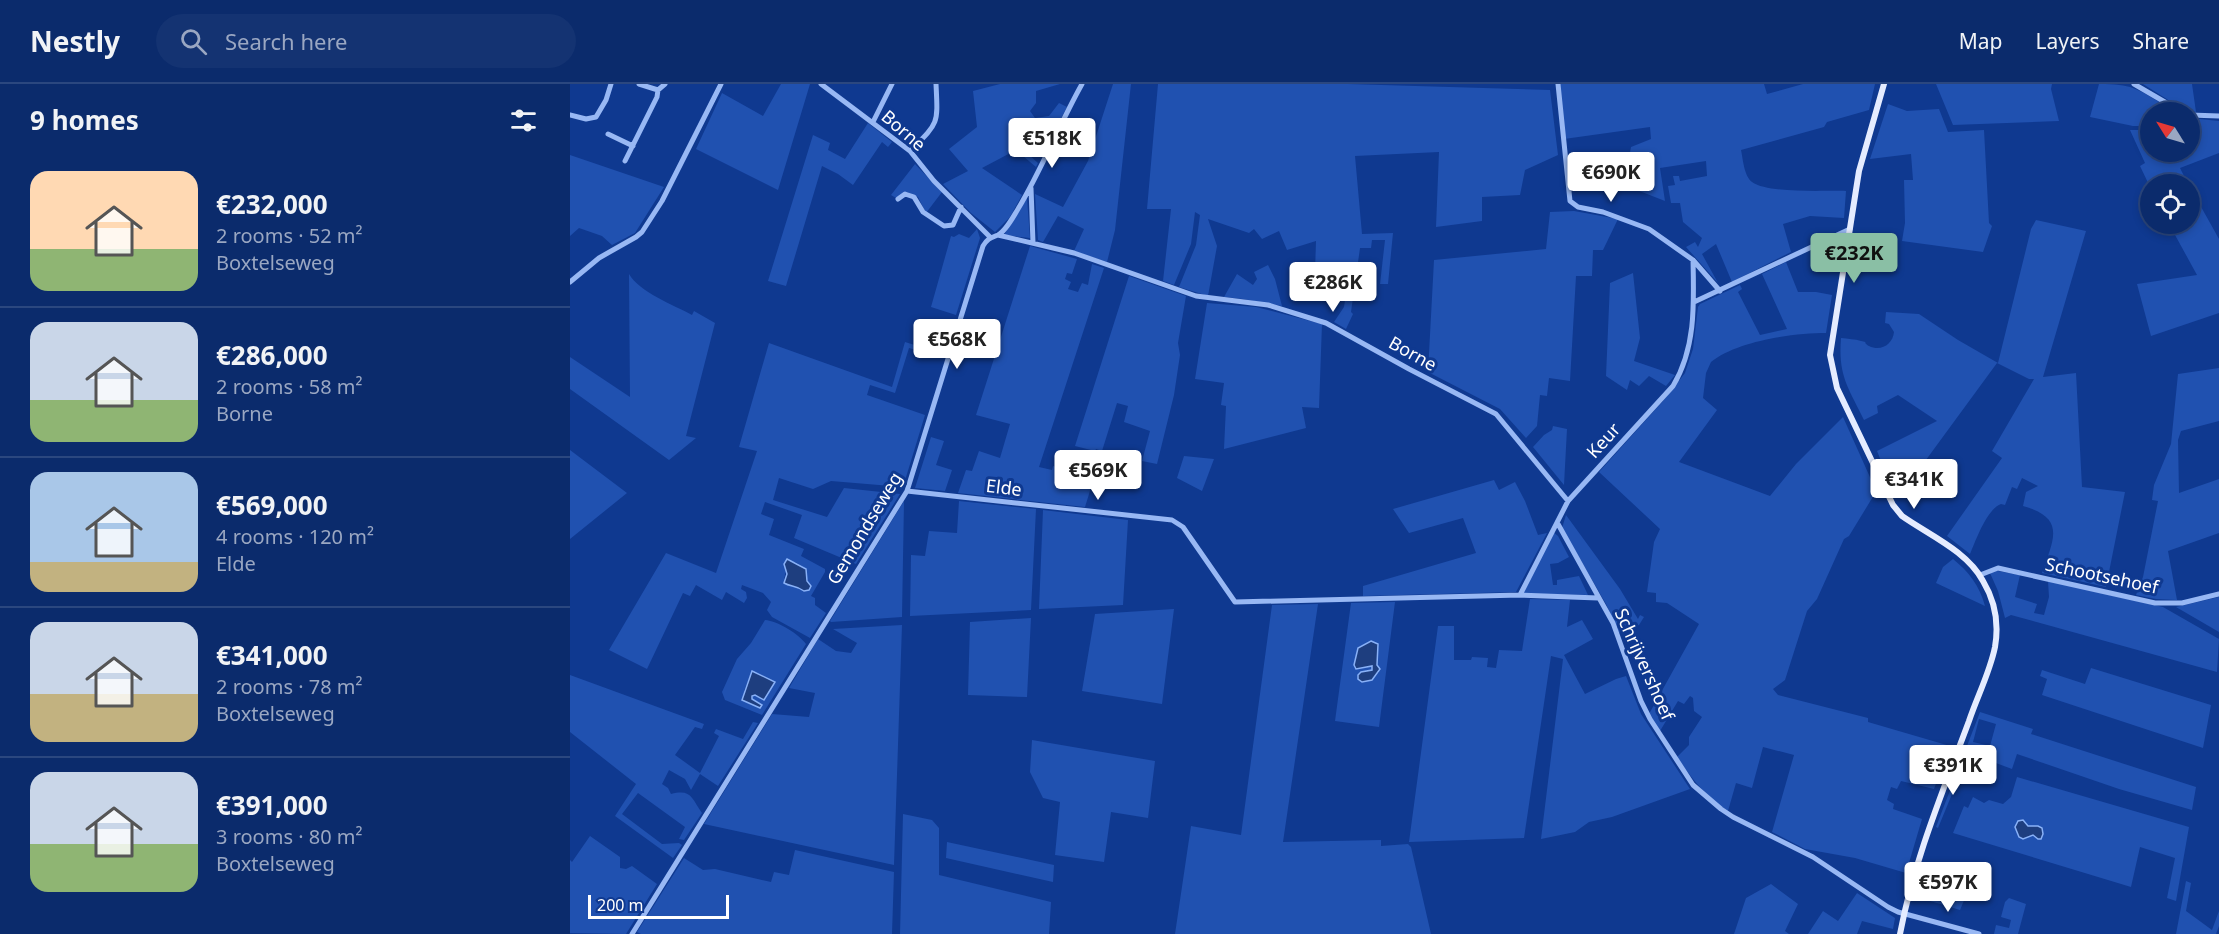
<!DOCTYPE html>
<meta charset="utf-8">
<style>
body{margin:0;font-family:"Noto Sans",sans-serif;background:#143372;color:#f1f3f6;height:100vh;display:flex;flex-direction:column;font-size:22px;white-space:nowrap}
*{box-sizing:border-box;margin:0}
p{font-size:20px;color:#9aa7c2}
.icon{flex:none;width:33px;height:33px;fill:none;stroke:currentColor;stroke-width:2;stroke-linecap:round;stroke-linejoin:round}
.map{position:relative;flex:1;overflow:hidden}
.details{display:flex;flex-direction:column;background:#0b2b6c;width:570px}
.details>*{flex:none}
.needle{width:39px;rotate:307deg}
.controls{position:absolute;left:1570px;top:18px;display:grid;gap:12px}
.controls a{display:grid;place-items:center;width:60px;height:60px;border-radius:50%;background:#0b2b6c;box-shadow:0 3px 9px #0003,0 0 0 2px #2b477f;font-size:30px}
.scale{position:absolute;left:18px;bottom:15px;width:141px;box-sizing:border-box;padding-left:6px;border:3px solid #fff;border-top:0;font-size:16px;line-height:21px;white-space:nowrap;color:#fff;-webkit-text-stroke:4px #0f3990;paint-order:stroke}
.price{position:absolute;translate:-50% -51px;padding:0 14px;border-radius:6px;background:#fff;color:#222;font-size:20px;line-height:39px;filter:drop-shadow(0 2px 3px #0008)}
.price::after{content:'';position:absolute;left:50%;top:36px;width:18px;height:14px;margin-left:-9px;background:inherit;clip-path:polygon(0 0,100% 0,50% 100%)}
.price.active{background:#8abfa5;color:#111}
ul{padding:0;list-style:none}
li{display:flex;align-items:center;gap:18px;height:150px;padding:0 30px}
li+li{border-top:2px solid #2b477f}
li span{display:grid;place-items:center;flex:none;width:168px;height:120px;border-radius:18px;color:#555}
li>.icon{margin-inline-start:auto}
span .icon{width:72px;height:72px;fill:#fffc;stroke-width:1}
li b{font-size:26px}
h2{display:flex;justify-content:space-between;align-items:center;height:72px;padding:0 30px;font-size:26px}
header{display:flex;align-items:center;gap:36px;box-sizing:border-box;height:84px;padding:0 30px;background:#0b2b6c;border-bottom:2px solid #2b477f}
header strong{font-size:28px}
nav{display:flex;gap:33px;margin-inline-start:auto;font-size:21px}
.search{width:420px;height:54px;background:#143372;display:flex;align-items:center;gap:15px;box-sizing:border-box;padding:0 21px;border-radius:33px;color:#9aa7c2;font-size:22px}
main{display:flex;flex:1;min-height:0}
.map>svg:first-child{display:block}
.green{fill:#2051b0;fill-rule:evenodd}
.water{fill:#1e3e7f;stroke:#89b1f7;stroke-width:1.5}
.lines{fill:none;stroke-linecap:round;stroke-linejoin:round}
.minor{stroke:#98b8f4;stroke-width:5}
.major{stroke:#e5ecff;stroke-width:6}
.labels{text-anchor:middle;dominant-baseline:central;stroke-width:6;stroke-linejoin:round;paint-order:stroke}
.street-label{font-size:18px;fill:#fff;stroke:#0f3990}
</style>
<header>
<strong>Nestly</strong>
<div class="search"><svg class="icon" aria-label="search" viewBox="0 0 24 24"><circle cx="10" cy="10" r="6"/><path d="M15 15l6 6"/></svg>Search here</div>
<nav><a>Map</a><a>Layers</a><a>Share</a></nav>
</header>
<main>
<section class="details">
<h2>9 homes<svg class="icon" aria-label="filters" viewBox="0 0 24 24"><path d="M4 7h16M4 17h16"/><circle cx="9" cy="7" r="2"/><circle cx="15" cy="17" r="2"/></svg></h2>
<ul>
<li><span style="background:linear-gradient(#ffd9b3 65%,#8fb573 0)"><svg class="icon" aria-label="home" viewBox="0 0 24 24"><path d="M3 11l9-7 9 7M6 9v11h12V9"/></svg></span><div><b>€232,000</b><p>2 rooms · 52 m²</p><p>Boxtelseweg</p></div></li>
<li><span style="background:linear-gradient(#c9d6e8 65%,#8fb573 0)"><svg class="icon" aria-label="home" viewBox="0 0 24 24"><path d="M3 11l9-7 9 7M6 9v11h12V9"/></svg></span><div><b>€286,000</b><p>2 rooms · 58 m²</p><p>Borne</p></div></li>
<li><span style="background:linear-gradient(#a9c7e8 75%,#c2b280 0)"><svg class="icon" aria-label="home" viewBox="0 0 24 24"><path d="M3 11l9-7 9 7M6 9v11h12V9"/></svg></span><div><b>€569,000</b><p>4 rooms · 120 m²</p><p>Elde</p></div></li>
<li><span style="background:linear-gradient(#c9d6e8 60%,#c2b280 0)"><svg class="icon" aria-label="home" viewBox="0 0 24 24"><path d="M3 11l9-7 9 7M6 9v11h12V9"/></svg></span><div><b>€341,000</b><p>2 rooms · 78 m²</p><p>Boxtelseweg</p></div></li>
<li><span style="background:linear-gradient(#c9d6e8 60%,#8fb573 0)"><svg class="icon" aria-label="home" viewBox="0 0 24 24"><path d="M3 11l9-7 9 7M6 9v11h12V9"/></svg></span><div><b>€391,000</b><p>3 rooms · 80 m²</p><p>Boxtelseweg</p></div></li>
</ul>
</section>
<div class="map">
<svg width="1649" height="850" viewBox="0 0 1649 850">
<rect width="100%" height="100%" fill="#0f3990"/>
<!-- green -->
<path class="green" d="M211 0H240L208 106 126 65 152 9 193 32Z
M430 0H490L466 7V19L460 27 465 34 479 32 489 19 497 23 485 46 477 44 448 61 468 79 466 83 446 66 412 84 452 111 440 133 425 148 401 129 373 100 398 87 379 65 407 43 403 7Z
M543 0H561L545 146 537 178 504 167 514 145 488 132 473 158 468 156 465 110 493 123 518 77Z
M588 0H778L980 6 988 71 955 86 950 111 912 113V137L866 143 869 68 785 72 792 150 823 149 818 200H810L815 156H802L801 164H790L781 228 783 230 776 245 764 238 774 223 778 196 745 188 746 157 717 166 709 147 692 155 684 145 679 149 638 135 647 162 638 212 609 203 626 161 630 131 625 128 621 160 604 201 593 197 601 125H577Z
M989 0H1194L1197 10 1233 0H1305L1299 26 1257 38 1254 43 1171 66C1173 75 1174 92 1182 98 1199 110 1254 106 1276 107L1274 134 1240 132 1213 140 1221 168 1162 198 1146 160 1132 170 1148 199 1116 163 1125 158 1128 163 1132 154 1113 138 1110 119H1101L1098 102 1105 101 1103 92H1109L1110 97 1137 92 1136 77 1090 84 1095 117 1054 101 1061 63 1081 55 1080 43 994 55Z
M1366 0H1482L1481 5 1489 37 1383 41Z
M1529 0C1562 0 1566 4 1594 21L1592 28H1581V41L1579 42H1563L1520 33Z
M1573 0H1622L1626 28 1614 26Z
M1318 20 1337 27 1369 25 1378 48 1414 46 1419 139 1422 142 1413 168 1332 157 1335 139 1334 96H1343L1341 70 1300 75Z
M1620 34 1649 37V69L1610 84 1618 100H1581V105L1570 82 1575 79 1560 46H1581V68H1620Z
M298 39 322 58 318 63 312 58 283 101 268 90 252 82 216 202 198 197 243 51 260 59 258 66 275 75Z
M0 71 94 103 65 149 42 161 32 152 9 144 0 152Z
M345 80 372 108 356 129 348 113 337 108 326 114 321 111Z
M1620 103 1649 155V229L1581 252 1567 200 1627 191 1599 140H1620Z
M457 114 460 154 434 151 456 115Z
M1004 127 1048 135 1033 166H1023L1022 192H1006L1000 297 979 294 977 312 970 311 967 342 956 354 930 325 858 288 864 176 976 165 980 128Z
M1466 136 1516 147 1473 293 1506 289 1512 403 1555 408 1536 503 1472 489C1483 456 1497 434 1453 422L1456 408 1468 402 1452 394 1447 405 1442 403 1435 421 1431 420C1417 425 1406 456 1400 470L1377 452 1432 374 1422 367 1464 295H1459L1427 279 1353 380 1325 411 1307 367 1367 337 1328 311 1307 322 1308 329 1294 336C1278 303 1268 292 1271 254 1278 255 1285 255 1291 257 1300 259 1291 257 1299 262 1311 268 1323 260 1324 248L1319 240 1315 239 1316 228 1349 230 1388 256 1428 279 1461 145Z
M407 145 410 154 386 231 361 223 381 152 384 153 389 150 399 154Z
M460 162 507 175 502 190 497 189 495 195 501 198 498 205 508 208 512 199 518 201 522 180 534 184 469 383 482 386 483 382 498 387 497 393 508 397 511 389 524 394 515 423 388 409 396 386 402 387 409 367 430 374 440 340 406 331Z
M1216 178 1228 208H1246L1262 211 1256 249C1223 249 1167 257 1141 278L1136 289 1133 314 1147 326 1109 378 1200 412 1226 380 1273 333 1308 411H1304L1279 452 1274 455 1247 515 1237 527 1215 596 1203 605 1208 611 1298 634V638L1380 662 1364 705 1331 697 1327 705 1321 703 1317 716 1324 720 1323 725 1352 735 1336 789 1285 774 1235 765 1202 748 1224 671 1193 663 1182 704 1166 699 1158 727C1136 713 1121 694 1107 673L1119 661V653L1132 633 1124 627 1123 614 1120 612 1114 620 1108 617 1090 647 1079 630 1129 540 1097 519 1086 518V509L1077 508 1084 458 1090 445 1029 388 1093 317 1115 289 1123 265 1128 223 1130 220 1170 201 1172 205 1168 208 1190 251 1217 245 1192 190Z
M698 181 705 195 712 222 673 215 654 213 667 190 683 201 687 195 684 188Z
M1063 189 1070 254 1064 277 1105 291 1096 302 1079 292 1069 302 1060 296 1057 306 1036 292 1040 199Z
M59 190C69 208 104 221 122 231L124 227 145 239 116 352 126 354 99 376 0 305V273L60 313Z
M559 192 616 212 608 259 610 271 604 311 587 380 572 377 580 347 554 338 558 322 547 319 532 367 526 365 525 367 505 362Z
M637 219 686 223 752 240 749 324 732 323 736 344 654 365 656 322 651 321 654 299 625 295Z
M335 258 374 270 373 274 339 264 325 309 300 301 297 311 355 331 333 403 261 397 243 405 209 394 203 416 257 433 274 404 330 410 286 480 224 454 232 431 195 418 191 430 204 435 199 451 234 465 231 472 255 485V488L241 512 245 514V521L256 529 240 554 202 533 197 526 201 518 193 509 172 501 171 505 176 508 177 514 174 519 156 508 152 516 126 501 120 512 113 509 77 585 39 566 96 469 146 489 187 367 169 363 199 259 322 303ZM225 478C244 488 231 489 241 502L239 505 234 507 226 501 221 502 214 495 216 487Z
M1649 284V337L1611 347 1608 356 1609 409 1649 395V449L1598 467 1607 516 1586 515 1566 511 1573 493 1588 417 1582 416 1584 401 1601 360 1608 290Z
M983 342 997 345 994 401 963 363 974 351 982 346Z
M361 353 374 357 366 381 382 386 375 407 345 404Z
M0 366 57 409 0 455Z
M614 372 644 375 632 407 607 394Z
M924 396 929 406 945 398 955 417 968 451 977 449 946 508 793 512V502L906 469 893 434 839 449 823 425Z
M334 417 332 533 261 538 260 537Z
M389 417 466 425 461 526 340 532 341 471 355 472 359 447 387 449Z
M473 426 558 436 553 521 469 525Z
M996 431 1050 505 1068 535 1070 531 1074 533 1069 541 1049 549 1036 520 992 444Z
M983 448 988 452 999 473 988 479 980 480 983 501H987V496L1009 492 1018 511 956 510 953 508Z
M1383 475C1398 487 1410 502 1415 522L1366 499 1373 483Z
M1422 486 1450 491 1445 513 1467 520 1464 529 1474 531 1479 513 1478 497 1593 523 1649 555 1647 588 1441 531 1435 534 1428 507 1420 489Z
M1649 513V548L1606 523Z
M960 515 1000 516 997 543 1012 536 1023 555 994 571 1015 610 1046 595 1056 592 1071 630 1120 705 1042 733 1019 738 1005 748 971 755 993 575 981 572 954 754 839 758 868 542H884V576H901L902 573 918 574 917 583 926 584 929 566 952 567Z
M825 518 809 643 765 637 781 519ZM807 563 806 581 809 588 802 596H790L787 593 791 588 801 586 803 584 802 582 786 585 784 583 787 566Z
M748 520 713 758 811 756V762L838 760 841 763 861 850H605L621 742 671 751 702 521Z
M604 525 592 620 512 607 525 530Z
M461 534 457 613 398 611 400 538Z
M195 536C208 537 229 550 236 560L192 631 155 616 152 608 167 575 181 559ZM182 587 205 598 183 611 182 615 174 607Z
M332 541 324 781 134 740 202 630 239 633 245 609 219 604 248 555 266 567 281 569 287 559 263 545Z
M1521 584 1641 621 1633 664 1472 611 1477 595 1470 592 1472 586 1515 600Z
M0 591 134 640 132 645 125 643 105 671 130 689 149 652 144 649 146 645 173 655 183 638 188 639 148 702 130 690 121 706 115 695 99 686 92 700 98 704 101 710C121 705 121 713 132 729L114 756 109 755 115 743 68 709 52 730 92 760 109 759 112 761 103 774 45 732 66 700 0 648Z
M1410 628 1463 645 1461 650 1626 703 1622 726 1549 705 1447 670 1442 685 1399 669 1368 744 1366 743ZM1409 635 1426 640 1420 662 1403 658Z
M462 656 585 677 578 734 541 728 534 778 485 771 490 718 473 714 460 688Z
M1447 693 1619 743 1606 817 1597 814 1605 774 1570 763 1561 803 1383 749 1394 722 1398 724 1403 713 1414 719 1419 716 1433 720 1441 713Z
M333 730 362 736 369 744V791L481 818 479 850H330Z
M20 752 50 773V784L56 785 62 782 87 800 56 850 0 849V776L2 778Z
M377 758 484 781 483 798 376 774Z
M225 766 324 788 322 850H71L67 848 114 774 133 786 145 785 201 798 204 788 219 791Z
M1355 779 1403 795 1390 826 1347 813Z
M1616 797 1621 799 1616 827 1642 846 1649 827V842L1646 850H1606Z
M1201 800 1228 820 1215 847 1219 850H1164L1176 814Z
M1287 809 1325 834 1323 845 1292 837 1287 850H1238L1253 827 1268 837Z
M1439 814 1456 820 1448 850H1424L1426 841 1439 844 1441 836 1431 833 1435 818Z"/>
<!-- water -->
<path class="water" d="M217 475 236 485 237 497 241 502 239 506 234 507C226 501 221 503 214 499L217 490 214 480Z
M801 557 808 560 807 581 810 585 802 596 792 598 788 595V591L791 588 802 586V582L786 585 784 581 788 564Z
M182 587 205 598 194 616 185 611 182 612V615L192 621 190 624 172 616Z
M1453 736 1458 742H1468L1472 744 1473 750 1471 755H1468L1463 751 1453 755 1449 753 1445 743 1448 737Z"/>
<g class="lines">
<!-- minor -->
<path class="minor" d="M69 0 88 6 95 0
M251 0 340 67 364 97 420 153
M988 0 1000 117 1008 123 1033 128 1079 145 1123 176 1150 207
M1564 0 1612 28
M0 31 16 35 26 33 36 16 41 0
M1620 31 1649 32
M303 38 322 0
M38 50 63 62
M340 67C369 38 368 41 366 0
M55 77 87 13 88 6
M461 104 463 159
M328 115 335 110 344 113 353 128 374 142 383 141 391 123
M428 151 504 169 626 212 698 221 756 239 839 285 926 330 998 417
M0 198 29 174 66 153 72 148 92 117 151 0
M1124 218 1280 145
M337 407 602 436 613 443 665 518 950 511 1028 514
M988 440 1043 539 1071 617 1080 635 1123 701 1151 725 1163 733 1243 773 1318 823 1328 828 1409 850
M1410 491 1428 484 1585 519H1612L1649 510
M950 511 998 417 1103 302C1126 264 1124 219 1123 176
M62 850 337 407 413 162C418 154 421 154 428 151 436 147 443 133 448 125 472 85 489 41 512 0"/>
<!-- major -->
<path class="major" d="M1314 0 1289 87 1260 271 1267 304 1323 421 1332 432C1359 451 1397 467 1413 497 1425 517 1429 540 1425 563 1420 588 1407 613 1399 637 1373 707 1344 776 1330 850"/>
</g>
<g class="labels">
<!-- street labels -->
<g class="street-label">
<text transform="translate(334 46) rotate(41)">Borne</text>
<text transform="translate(843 269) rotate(29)">Borne</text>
<text transform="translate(1033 356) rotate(-48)">Keur</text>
<text transform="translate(434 403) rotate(7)">Elde</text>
<text transform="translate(294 444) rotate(-59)">Gemondseweg</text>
<text transform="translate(1532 491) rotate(12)">Schootsehoef</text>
<text transform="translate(1075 580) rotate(66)">Schrijvershoef</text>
</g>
</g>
</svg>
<div class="controls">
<a><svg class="needle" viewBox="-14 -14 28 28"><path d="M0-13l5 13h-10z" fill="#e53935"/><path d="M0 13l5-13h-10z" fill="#9aa7c2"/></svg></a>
<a><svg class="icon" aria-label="locate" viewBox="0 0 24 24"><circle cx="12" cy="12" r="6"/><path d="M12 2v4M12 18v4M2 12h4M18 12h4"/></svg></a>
</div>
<div class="scale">200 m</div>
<b class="price" style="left:482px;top:85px">€518K</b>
<b class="price" style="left:1041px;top:119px">€690K</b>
<b class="price active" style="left:1284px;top:200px">€232K</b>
<b class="price" style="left:763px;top:229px">€286K</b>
<b class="price" style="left:387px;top:286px">€568K</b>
<b class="price" style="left:528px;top:417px">€569K</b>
<b class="price" style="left:1344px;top:426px">€341K</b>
<b class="price" style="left:1383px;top:712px">€391K</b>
<b class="price" style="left:1378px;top:829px">€597K</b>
</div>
</main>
